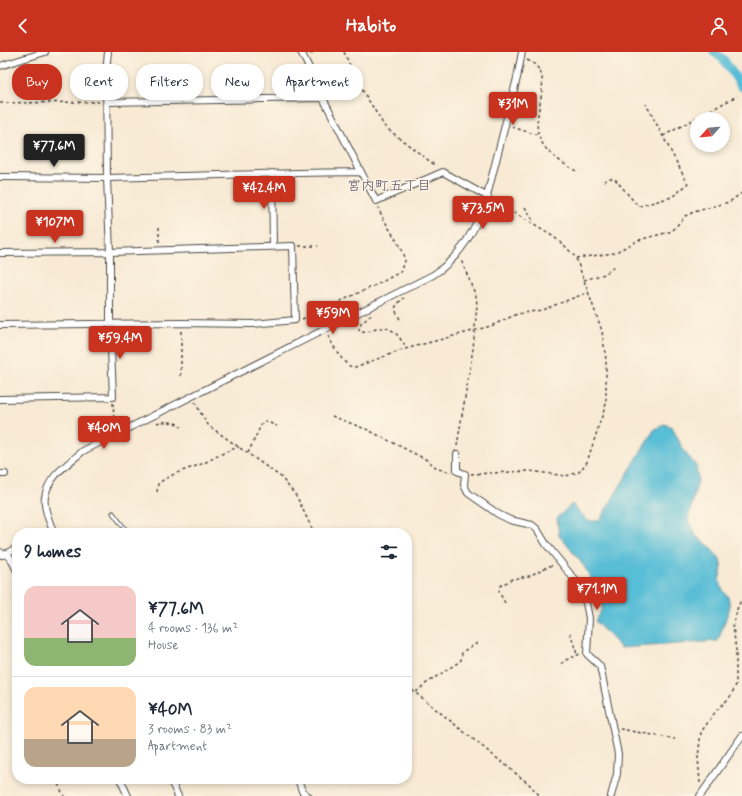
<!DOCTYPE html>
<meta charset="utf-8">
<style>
body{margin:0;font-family:Mynerve,"Klee One",sans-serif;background:#f2f2f3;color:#1f2937;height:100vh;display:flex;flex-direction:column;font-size:15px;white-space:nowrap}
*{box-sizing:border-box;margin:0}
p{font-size:13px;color:#747a83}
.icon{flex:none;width:22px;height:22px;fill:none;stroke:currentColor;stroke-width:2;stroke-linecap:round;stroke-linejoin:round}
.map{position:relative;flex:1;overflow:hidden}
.drawer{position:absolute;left:12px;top:476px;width:400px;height:256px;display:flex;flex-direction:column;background:#fff;border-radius:16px;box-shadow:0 2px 6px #0003}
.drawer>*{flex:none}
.hud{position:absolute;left:12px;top:12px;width:400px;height:36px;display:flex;gap:8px}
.needle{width:26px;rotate:243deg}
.tools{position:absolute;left:690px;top:60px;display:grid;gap:8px}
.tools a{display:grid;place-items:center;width:40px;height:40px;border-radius:50%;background:#fff;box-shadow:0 2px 6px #0003;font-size:20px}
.price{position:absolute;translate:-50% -34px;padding:0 9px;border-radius:4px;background:#c8321e;color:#fff;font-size:13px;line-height:26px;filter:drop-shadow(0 1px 2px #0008)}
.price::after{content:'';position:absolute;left:50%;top:24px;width:12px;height:9px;margin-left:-6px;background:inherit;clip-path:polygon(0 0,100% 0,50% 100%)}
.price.current{background:#222;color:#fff}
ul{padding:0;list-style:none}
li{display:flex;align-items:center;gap:12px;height:100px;padding:0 12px}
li+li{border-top:1px solid #e0e1e3}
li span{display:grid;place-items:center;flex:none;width:112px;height:80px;border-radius:12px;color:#555}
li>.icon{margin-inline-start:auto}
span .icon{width:48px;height:48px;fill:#fffc;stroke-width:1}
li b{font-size:17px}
h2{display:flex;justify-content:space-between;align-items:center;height:48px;padding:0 12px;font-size:17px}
.pill{padding:0 14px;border-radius:16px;background:#fff;box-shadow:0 2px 6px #0003;font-size:14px;line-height:36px}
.pill.current{background:#c8321e;color:#fff}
header{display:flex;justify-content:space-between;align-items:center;height:52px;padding:0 12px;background:#c8321e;color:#fff;font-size:18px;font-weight:700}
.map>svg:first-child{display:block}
.water{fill:#58bdd6;stroke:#427480}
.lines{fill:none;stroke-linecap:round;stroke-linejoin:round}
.canal{stroke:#58bdd6;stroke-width:9}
.lane-casing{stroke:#4a4844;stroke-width:5}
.street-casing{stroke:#4a4844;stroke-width:8}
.path{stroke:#4a4844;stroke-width:1.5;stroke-dasharray:3 3;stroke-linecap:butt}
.lane{stroke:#fff;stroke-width:3}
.street{stroke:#fff;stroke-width:6}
.labels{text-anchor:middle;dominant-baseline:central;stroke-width:3;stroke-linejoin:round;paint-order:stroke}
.neighbourhood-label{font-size:14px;fill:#5f5166;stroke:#fcf5e5}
</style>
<header><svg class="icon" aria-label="back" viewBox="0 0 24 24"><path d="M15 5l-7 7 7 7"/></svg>Habito<svg class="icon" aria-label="person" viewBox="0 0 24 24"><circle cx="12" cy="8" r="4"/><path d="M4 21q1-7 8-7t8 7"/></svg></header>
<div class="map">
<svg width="742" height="744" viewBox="0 0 742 744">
<rect width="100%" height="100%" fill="#fcf5e5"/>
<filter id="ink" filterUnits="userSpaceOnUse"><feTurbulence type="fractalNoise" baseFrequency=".025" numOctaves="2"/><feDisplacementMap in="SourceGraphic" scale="8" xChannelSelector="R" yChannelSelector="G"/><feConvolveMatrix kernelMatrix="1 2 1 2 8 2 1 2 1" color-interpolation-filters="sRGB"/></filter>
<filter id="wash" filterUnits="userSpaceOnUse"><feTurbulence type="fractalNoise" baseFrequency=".012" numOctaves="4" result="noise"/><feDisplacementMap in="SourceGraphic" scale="16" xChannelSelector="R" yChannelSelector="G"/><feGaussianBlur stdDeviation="0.9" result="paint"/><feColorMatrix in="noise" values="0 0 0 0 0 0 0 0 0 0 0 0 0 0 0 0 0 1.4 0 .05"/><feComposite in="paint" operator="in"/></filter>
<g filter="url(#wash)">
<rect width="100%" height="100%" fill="#f8ead4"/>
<!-- water -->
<path class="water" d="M664 372 672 375 684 399 696 414 698 429 688 467 696 484 709 494 720 508 722 516 719 528 723 539 728 545 730 555 718 589 621 596 595 569 602 557V543L595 534 584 514 559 483 557 466 572 452 588 469H599L654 378Z"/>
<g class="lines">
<!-- canal -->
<path class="canal" d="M714 0 723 7 742 35"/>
</g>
</g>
<g filter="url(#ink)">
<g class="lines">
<!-- lane casing -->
<g class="lane-casing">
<path id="lane" d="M113 461 128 481"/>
</g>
<!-- street casing -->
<g class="street-casing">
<path id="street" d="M0 14 45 0
M107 50 323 46
M272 121 273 195
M0 125C36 125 73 126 109 126 193 124 277 121 361 120
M487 144 517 26 522 0
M0 201 110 200 293 194 295 268 253 272 181 271 0 273
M0 347 113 345 110 272V200L107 126 106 19 108 0
M457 402V419L465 422 464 433 468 441 498 462 510 468 532 473 537 477 546 492 575 528 586 551 589 566 587 602 600 614 618 702 617 722 611 744
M0 422H5
M54 481C50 472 43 455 45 445 48 424 68 412 83 399L433 223C462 204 475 177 488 145L443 120 376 149 323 46 320 37 301 0
M0 500 10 505 17 519
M2 503 17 496
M120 727 128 744
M170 727 178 744
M298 727 302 739 308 744
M700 744 742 684"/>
</g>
<!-- path -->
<path class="path" d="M344 0 358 31 385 75 436 114
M310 2 314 0
M527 8C531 10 535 12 537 15 552 31 530 66 540 87 547 102 562 111 576 119
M0 51 99 50
M512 75 534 82H537
M663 84 737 44
M604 129 610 126 615 127 637 153 640 154 672 145 688 132 646 52
M525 155 533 169 532 171
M159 175V192
M299 194H318
M576 206 614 201 639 188 669 180 673 178 685 164 694 160 729 150 742 141
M584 228 605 222 614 215
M371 263 361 272 359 278 360 280C366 281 371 279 376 277 392 272 399 284 406 296
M302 267 380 231 402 219V215L405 209C400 189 385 174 378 155
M400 267C393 255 394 255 404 246
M323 270 329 262 341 254V250
M181 279V327
M328 284C333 293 345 317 355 315L405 297 491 274 517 262 542 258 589 240
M195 350 204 367 209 374 281 425 297 445 314 481
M113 351 114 366 117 375
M332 364 368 378 427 408 438 417 451 420
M157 371C164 369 176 369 181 375
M457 394 473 297 477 253 476 244 461 208
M248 401 262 371 265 369 277 374
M471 422 530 419 566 424 579 420 587 410 606 352V308L602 279 576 206 565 194 554 185 494 149
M157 440 158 432C171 421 189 417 204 411 216 405 226 399 239 395
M505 551 499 540 500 534 512 527 529 524 549 514 554 513
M570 581 577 602
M561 612 566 608 580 602
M407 634 529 732 540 744
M416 640 428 630 459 610 461 608 462 600 479 590
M620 677 675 687
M700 731 698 705 701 680 716 659 730 645 736 633V598L733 574 738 554 742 547
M58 732 64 744"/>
<!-- lane -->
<use href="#lane" class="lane"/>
<!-- street -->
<use href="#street" class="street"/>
</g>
</g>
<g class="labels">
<!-- neighbourhood labels -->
<g class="neighbourhood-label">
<text x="389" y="134">宮内町五丁目</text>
</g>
</g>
</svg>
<div class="tools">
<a><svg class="needle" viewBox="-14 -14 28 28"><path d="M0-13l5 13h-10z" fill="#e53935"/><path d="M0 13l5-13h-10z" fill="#747a83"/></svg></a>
</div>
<b class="price" style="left:513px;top:74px">¥31M</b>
<b class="price current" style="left:54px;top:116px">¥77.6M</b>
<b class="price" style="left:264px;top:158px">¥42.4M</b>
<b class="price" style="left:483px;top:178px">¥73.5M</b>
<b class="price" style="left:55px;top:192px">¥107M</b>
<b class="price" style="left:333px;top:283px">¥59M</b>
<b class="price" style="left:120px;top:308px">¥59.4M</b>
<b class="price" style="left:104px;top:398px">¥40M</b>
<b class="price" style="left:597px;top:559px">¥71.1M</b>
<div class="hud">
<a class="pill current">Buy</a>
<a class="pill">Rent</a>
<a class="pill">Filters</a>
<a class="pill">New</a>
<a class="pill">Apartment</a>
</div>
<section class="drawer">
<h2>9 homes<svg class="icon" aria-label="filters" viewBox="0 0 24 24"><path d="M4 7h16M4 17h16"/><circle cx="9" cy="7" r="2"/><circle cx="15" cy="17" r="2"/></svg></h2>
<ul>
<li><span style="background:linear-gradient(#f6c9c9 65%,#8fb573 0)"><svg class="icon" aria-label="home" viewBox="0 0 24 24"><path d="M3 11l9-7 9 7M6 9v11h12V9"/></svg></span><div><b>¥77.6M</b><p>4 rooms · 136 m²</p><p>House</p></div></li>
<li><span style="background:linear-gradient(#ffd9b3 65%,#b9a48a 0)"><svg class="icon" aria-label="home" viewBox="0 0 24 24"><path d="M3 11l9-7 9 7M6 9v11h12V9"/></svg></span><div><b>¥40M</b><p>3 rooms · 83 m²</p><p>Apartment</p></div></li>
</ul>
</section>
</div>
